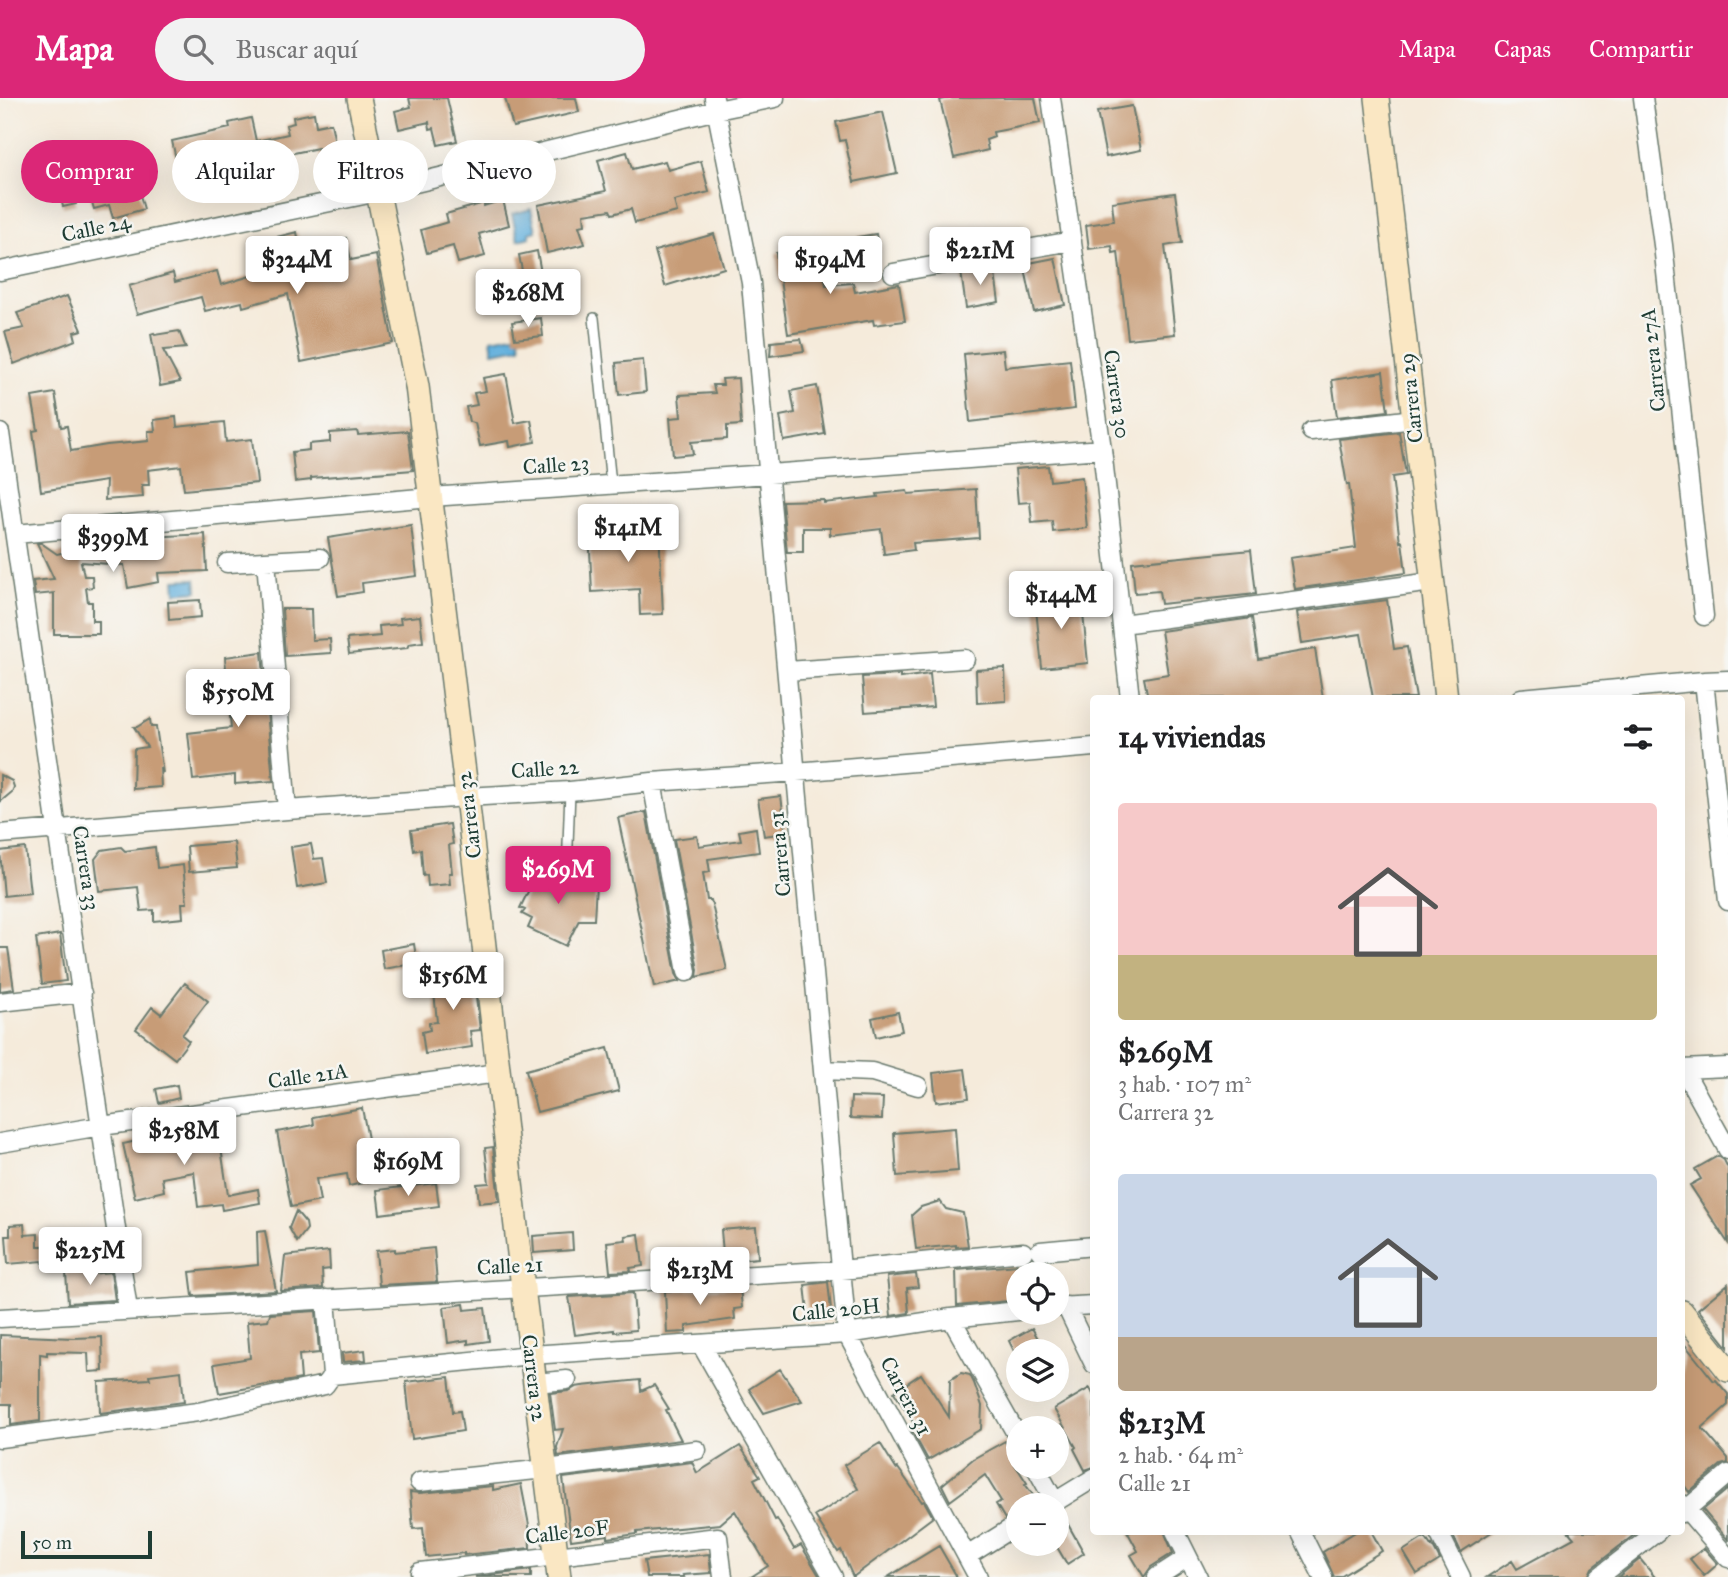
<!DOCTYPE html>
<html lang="es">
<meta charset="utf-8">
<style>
body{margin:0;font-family:"IM FELL Great Primer",serif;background:#f2f2f2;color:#202124;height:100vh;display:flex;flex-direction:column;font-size:26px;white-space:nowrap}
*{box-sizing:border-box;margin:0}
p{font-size:23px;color:#757577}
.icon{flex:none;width:38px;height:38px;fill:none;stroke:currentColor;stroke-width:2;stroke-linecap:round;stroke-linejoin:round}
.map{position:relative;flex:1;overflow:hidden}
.details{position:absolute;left:1090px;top:597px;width:595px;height:840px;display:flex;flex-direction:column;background:#fff;border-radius:7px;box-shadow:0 7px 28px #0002}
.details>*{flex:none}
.top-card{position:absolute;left:21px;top:42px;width:665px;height:63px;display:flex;gap:14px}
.tools{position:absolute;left:1006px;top:1164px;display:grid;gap:14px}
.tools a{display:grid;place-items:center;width:63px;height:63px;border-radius:50%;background:#fff;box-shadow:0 7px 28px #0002;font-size:35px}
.scale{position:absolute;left:21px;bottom:18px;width:131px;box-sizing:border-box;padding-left:7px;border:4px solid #1f3d34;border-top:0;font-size:19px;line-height:24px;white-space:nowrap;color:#1f3d34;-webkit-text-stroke:5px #f6f6f2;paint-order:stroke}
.price{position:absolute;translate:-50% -60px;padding:0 16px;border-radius:7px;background:#fff;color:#222;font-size:23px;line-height:46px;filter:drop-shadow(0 2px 4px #0008)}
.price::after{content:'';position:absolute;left:50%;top:42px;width:21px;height:16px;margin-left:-10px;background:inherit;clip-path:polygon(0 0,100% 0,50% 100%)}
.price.selected{background:#db2777;color:#fff}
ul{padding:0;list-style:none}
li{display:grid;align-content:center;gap:14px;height:371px;padding:0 28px}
li span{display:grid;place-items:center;height:217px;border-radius:7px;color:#555}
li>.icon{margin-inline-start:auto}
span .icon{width:126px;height:126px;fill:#fffc;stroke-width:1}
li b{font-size:30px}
h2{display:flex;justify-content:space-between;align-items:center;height:84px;padding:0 28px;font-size:30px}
.tag{padding:0 24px;border-radius:32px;background:#fff;box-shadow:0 7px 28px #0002;font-size:24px;line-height:63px}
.tag.selected{background:#db2777;color:#fff}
header{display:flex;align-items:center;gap:42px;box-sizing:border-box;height:98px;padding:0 35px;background:#db2777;color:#fff}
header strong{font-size:33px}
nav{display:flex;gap:38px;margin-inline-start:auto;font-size:24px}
.search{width:490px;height:63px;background:#f2f2f2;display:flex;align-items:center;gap:18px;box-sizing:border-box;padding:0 24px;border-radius:38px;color:#757577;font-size:26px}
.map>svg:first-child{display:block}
.water{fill:#64b0dd;stroke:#427688;stroke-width:2}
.building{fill:#c79c77}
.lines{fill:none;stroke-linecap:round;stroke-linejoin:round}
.lane-casing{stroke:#6a7a6e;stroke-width:12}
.street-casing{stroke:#6a7a6e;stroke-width:21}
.secondary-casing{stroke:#6a7a6e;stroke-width:26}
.lane{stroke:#fff;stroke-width:9}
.street{stroke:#fff;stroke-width:18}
.secondary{stroke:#fae7c3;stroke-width:23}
.labels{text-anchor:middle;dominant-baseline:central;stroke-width:5;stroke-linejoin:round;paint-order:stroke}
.street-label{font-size:21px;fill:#1f3d34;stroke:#f6f6f2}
</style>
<header>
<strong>Mapa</strong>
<div class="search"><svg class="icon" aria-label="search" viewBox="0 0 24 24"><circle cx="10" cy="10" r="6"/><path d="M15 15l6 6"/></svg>Buscar aquí</div>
<nav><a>Mapa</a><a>Capas</a><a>Compartir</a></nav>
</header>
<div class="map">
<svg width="1728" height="1479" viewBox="0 0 1728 1479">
<rect width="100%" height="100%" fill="#f6f6f2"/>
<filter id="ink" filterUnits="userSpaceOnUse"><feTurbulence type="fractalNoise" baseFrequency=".0143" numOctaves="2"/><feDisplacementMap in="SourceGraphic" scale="14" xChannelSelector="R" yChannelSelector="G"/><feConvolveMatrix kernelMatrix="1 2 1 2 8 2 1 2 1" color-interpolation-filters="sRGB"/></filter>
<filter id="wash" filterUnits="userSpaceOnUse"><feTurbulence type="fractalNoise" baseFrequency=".00686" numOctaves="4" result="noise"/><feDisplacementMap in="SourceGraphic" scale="28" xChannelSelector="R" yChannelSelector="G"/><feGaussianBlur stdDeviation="1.57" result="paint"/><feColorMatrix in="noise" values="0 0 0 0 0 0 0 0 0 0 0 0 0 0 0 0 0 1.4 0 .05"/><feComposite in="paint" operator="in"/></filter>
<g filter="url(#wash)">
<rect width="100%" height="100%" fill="#f5ebdb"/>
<!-- water -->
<path class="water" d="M531 111 536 133 529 135 530 139 518 142 512 116Z
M519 236 521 249 493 254 491 241Z
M196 481 197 493 176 495 175 482Z"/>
<g id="blocks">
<!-- building -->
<path class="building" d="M409 0H447L457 43 438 47 434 30 430 31 429 24 399 31 395 13 411 9Z
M505 0H576L579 14 513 29Z
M950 0H1035L1040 25 993 34 994 39 986 42 988 52 954 60 940 2Z
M1132 8 1141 52 1106 59 1097 14Z
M883 14 897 75 854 84 845 42 840 43 836 24Z
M314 15 316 28 331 25 338 59 321 63 318 50 260 62 262 76 213 86 210 72 180 79 172 43 230 30 229 25 251 20 256 43 288 36 286 27 294 25 293 19Z
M627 54 632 71 665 63 668 72 701 63 709 94 674 103 677 114 635 125 631 111 612 116 610 112 584 116 585 127 579 128 585 146 547 155 538 107 606 93 598 62Z
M132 69 144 111 113 120 109 107 94 111 89 94 106 90 102 77Z
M71 79 76 106 63 109 57 82Z
M1175 95 1182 145 1165 148 1175 236 1128 241 1118 154 1113 155 1112 148 1089 151 1086 127 1114 123 1112 104Z
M503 102 509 127 479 136 485 158 458 165 453 148 427 155 421 132 448 124 446 116 484 105V108Z
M297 134 300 150 346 140 351 162 376 157 393 245 301 264 288 196 243 209 242 204 205 213 201 199 137 216 129 188 173 175 175 184 217 173 221 187 280 169 273 140Z
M714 136 724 170 665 188 655 153Z
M876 136 879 153 859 156 857 139Z
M818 147 826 187 853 185 855 194 899 186 905 223 874 227 873 222 788 236 776 155Z
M537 153 541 175 523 178 519 157Z
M1055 160 1065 207 1034 214 1024 166Z
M994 169 999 204 966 210 961 174Z
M67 198 82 232 74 234 76 242 14 266 5 234 24 230 17 215Z
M541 220 543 238 515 241 512 224Z
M179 233 186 250 163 252 180 284 160 288 151 236 154 235 155 237Z
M801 241 804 253 770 258 771 244Z
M1003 252 1005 269 1070 262 1075 311 970 324 964 256Z
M643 262 646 294 619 297 616 265Z
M1383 274 1388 313 1337 319 1332 282Z
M506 276 515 325 531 322 535 344 510 349 509 343 480 348 475 325 469 324 466 309 477 307 474 295 486 293 483 280Z
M738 280 741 327 727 328V341L691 344 693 356 673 358 670 320 681 319 679 297 715 295 713 287H723L722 281Z
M817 288 825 336 784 343 780 318 795 315 791 293Z
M55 295 61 329 67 328 71 353 107 347 149 343 148 333H155L154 322 176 319 177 329 224 324 226 344 252 341 257 385 184 392 181 368 148 372 149 387H142L143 399 105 402 106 383 41 393 33 333 38 332 32 299Z
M357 333 358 337 408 333 413 372 311 380V382L295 384 292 354 309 352V346L330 344V335Z
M1399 334 1406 377 1392 379 1400 444 1402 443 1406 475 1295 491 1290 460 1356 450 1349 386 1347 387 1339 341Z
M1048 368 1050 383 1082 379 1087 430 1053 434 1052 423 1032 425 1030 404 1018 405 1015 371Z
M976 391 979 440 913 445 914 452 884 456 881 431 830 437V430H803V454H787L782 403 824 402V405L878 399 877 396 907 393 908 396Z
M411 427 417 478 362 485 363 494 338 498 328 440Z
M659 429 663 516 640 517 639 491 592 494 589 432Z
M205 436 207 473 158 475 159 484 128 490 124 467 81 464 84 478H92L93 489 86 490 88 504H92V523H99V536H54V495L35 497 33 483 54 481 37 445H41L57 456 88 449V447L121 449V446L168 438Z
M1251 452 1256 496 1161 506 1159 493 1135 495 1132 464Z
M1081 496 1088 565 1042 570 1035 501Z
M200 502 201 519 169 522 168 504Z
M1387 502 1394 551 1407 549 1416 600H1373L1361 536 1302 545 1297 514Z
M282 511H311L312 542 330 541 331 555 285 558Z
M420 518 423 544 409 546 407 550 349 556 347 541 380 538 379 528 401 526 400 520Z
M1252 520 1258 561 1315 551 1323 600H1148L1144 580 1168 576 1161 533Z
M262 554 273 683 235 686V677L193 682 188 635 231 630 225 559Z
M1005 570 1006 603 977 605 976 572Z
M930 576 933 609 865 614 862 579 900 577V580Z
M150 621 151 629H156L163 675 160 670 161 689 133 691 134 651 147 649 134 629H137Z
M0 677 12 683 14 689 12 694 0 704Z
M781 698 786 735 764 738 758 701Z
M646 714 676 876 680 883 654 889 618 720Z
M450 726 453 746 449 747 452 775H449L450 786 428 788 427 777 423 778 421 751 414 753 411 732Z
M756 730 759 754 708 761 710 774 703 775 707 802H711L727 872 697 879 698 872 674 741 697 738 699 748 741 742 739 733Z
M234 744 237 770 189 774 187 748Z
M311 746 314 761 323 760 327 785 297 790 291 749Z
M121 749 125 753 155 749 157 770 183 767 187 805H182L183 820 154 823V812L141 813 138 789 99 793 95 761 102 752Z
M25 750 30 795 4 798 0 753Z
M539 771 567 785 596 786 594 822H579L566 848 528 830 532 821 522 816 525 812 520 810Z
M60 836 66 883 42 886 36 840Z
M414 846 417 865 384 871 381 852Z
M0 850H8L14 891 0 893Z
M466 869 467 877 473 876 480 932 470 933 472 949 425 956 422 934 430 932 429 925 437 924 432 873Z
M185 885 208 903 182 937 189 943 175 961 136 931 152 909 161 916Z
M898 914 902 933 876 939 872 920Z
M608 950 619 993 537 1014 526 972Z
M965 971 969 1000 936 1004 933 975Z
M177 987 179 1000 159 1005 156 991Z
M851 999 883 1000 882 1021 850 1020Z
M362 1010 376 1082 349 1088 347 1076 316 1081 320 1103 291 1109 277 1034 314 1027 313 1019Z
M218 1030 228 1097 258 1091 260 1105 222 1112 221 1106 198 1109 194 1074 162 1080 164 1093 135 1100 123 1046 156 1039 155 1035 174 1031 175 1038Z
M955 1030 958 1073 897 1078 894 1035Z
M493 1049 499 1103 479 1105 477 1086 489 1085 485 1050Z
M1718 1058 1724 1062 1728 1070V1145L1690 1087 1701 1081 1695 1071Z
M436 1085 439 1108 380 1116 377 1092Z
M940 1103 946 1111 963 1115 968 1148 956 1149V1147L916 1151 912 1117 921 1109Z
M296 1113 306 1125 307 1131 297 1144 289 1130Z
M24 1126 25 1137 38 1136V1148H59V1167H43V1163L8 1166 6 1138H10V1127Z
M756 1129 758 1160 737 1162V1167H724L721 1132Z
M265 1133 276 1193 193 1198 190 1174 258 1167 257 1134Z
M572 1135 573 1152 534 1155 533 1138Z
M639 1136 643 1168 630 1170 631 1173 610 1174 607 1144 626 1142 625 1138Z
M434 1150 437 1184 379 1187 376 1153 395 1151V1154Z
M329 1153 330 1171 322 1172 323 1190 281 1193 285 1158Z
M1018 1167V1202L957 1208 956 1172Z
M90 1173V1176L111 1174 115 1202 68 1205 66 1175Z
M916 1176 918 1189 907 1190 909 1215 891 1218 887 1179Z
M828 1184 832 1221 809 1223 805 1187Z
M1728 1186V1249L1698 1211Z
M740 1189 742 1210 734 1211 735 1221 686 1228V1234L667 1235 665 1193Z
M633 1195 636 1232 614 1234V1232L575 1237 569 1199Z
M464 1206 465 1212 485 1210 489 1243 468 1246V1242L448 1245 444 1209Z
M316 1213 319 1255 299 1257 301 1281 219 1295 214 1266 250 1260 247 1224 268 1222 270 1216Z
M1032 1230 1045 1253H1014L1009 1243Z
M0 1237 73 1240 102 1239 103 1273 89 1274 88 1255 47 1254V1257L40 1256V1323L11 1327V1306H0Z
M1682 1243 1714 1283 1716 1282 1728 1296V1307L1702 1330 1728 1360V1365L1721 1367 1689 1394 1682 1384Z
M365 1252 366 1262 343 1264 342 1255Z
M780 1271 802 1303 764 1315 749 1291Z
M181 1273 184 1304 100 1315 99 1284 150 1281 149 1277Z
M961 1275 970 1277 974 1285 982 1308 981 1331 928 1362 911 1331 916 1329 894 1294 921 1276 949 1319 950 1282Z
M449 1279 453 1314 460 1313 463 1333 412 1341 406 1284Z
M640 1282 641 1293 654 1287 669 1311 666 1312 681 1342 558 1358 557 1349 563 1331 555 1332 550 1295 569 1293 576 1289 582 1288Z
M1090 1290 1094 1298V1369L1085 1372 1074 1351 1076 1349 1054 1311Z
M1005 1343 1015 1361 1012 1362 1027 1385 1025 1386 1036 1401 1026 1407H1018V1413L1005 1421 996 1406 1001 1403 985 1377 950 1403 942 1387 973 1361Z
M880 1345 896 1371 898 1370 922 1404 924 1403 933 1419 853 1479 841 1452 838 1454 815 1418 858 1391 844 1367Z
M740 1348 760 1378 754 1381 775 1422 777 1421 794 1451 801 1447 820 1479H751L768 1468 735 1413 720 1426 637 1434V1436L608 1440V1437L571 1442 563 1380 692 1364 697 1375Z
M521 1386 529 1427 530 1450 464 1457V1455L426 1459 423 1430 413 1431 410 1394 420 1395 493 1388V1392Z
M1728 1391V1442L1703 1412Z
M1061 1414 1084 1455 1067 1466 1057 1449V1416Z
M1127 1433H1164L1173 1455 1151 1469 1144 1479 1131 1457 1138 1453Z
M1357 1433H1371L1382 1453 1340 1479H1334L1323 1454Z
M1454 1433H1493L1461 1454 1452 1435Z
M1568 1433H1639L1592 1470 1588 1479H1487L1512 1463 1517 1471 1574 1440Z
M1425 1439 1431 1448 1432 1447 1440 1462 1417 1476 1403 1453Z
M939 1448 957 1479H888Z
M1704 1450 1718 1466 1704 1478 1690 1461Z
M709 1456 711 1475 683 1477 684 1479H647L644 1463Z
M1640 1461 1655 1479H1618Z
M531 1472V1479H475Z"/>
</g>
</g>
<g filter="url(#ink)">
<use href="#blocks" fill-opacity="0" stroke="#6a7a6e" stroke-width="2"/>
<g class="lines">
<!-- lane casing -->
<g class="lane-casing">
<path id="lane" d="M594 220 611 386
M567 773 570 693"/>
</g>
<!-- street casing -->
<g class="street-casing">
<path id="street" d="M714 0 751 185 847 1236 978 1479
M1051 0 1102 351 1130 600
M1643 0 1663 147 1704 518
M0 173 378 94 717 12 775 0
M893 175 1072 143
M1311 333 1414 321
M0 335 57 731 128 1212
M15 436 431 399 769 376 1102 351
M266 463 287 712
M227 465 320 460
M1122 526 1432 484
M787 573 965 561
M1704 583 1728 803
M1521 600 1704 583 1728 582
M652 684 687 874
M0 736 287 712 467 699 570 693 652 684 796 674 1094 649
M0 904 82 895
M1682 971 1728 969
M1683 971 1728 1052
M823 972 872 974 918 988
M0 1045 101 1028 498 975
M1040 1153 1094 1148
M1066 1208 1094 1266
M1057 1209 1094 1207
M0 1220 841 1172 1023 1154
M951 1220 1018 1339
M701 1246 833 1479
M332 1277 531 1257 847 1236 951 1220 1018 1213
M535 1285 567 1282
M0 1340 198 1314 325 1287 332 1277 326 1201
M1035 1368 1055 1404
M419 1384 546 1371 697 1352
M1682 1406 1728 1460
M1050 1407 1094 1380
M1682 1415 1728 1376
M1175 1433 1198 1479
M1300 1433 1323 1479
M1438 1433 1461 1479
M967 1458 1018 1426
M420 1474 718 1439 723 1479
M1157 1479 1188 1459
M1599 1479 1658 1433"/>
</g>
<!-- secondary casing -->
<g class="secondary-casing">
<path id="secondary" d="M359 0 417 288 467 699 523 1190 559 1479
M1377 0 1446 600
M1682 1214 1728 1272"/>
</g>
<!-- lane -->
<use href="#lane" class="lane"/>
<!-- street -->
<use href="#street" class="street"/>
<!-- secondary -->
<use href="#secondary" class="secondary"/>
</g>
</g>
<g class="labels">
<!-- street labels -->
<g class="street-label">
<text transform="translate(96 130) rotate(-12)">Calle 24</text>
<text transform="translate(1653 262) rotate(-96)">Carrera 27A</text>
<text transform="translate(1117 296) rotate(82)">Carrera 30</text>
<text transform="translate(1411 300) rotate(-96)">Carrera 29</text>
<text transform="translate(556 367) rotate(-4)">Calle 23</text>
<text transform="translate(545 671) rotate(-4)">Calle 22</text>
<text transform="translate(469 717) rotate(-97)">Carrera 32</text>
<text transform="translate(780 756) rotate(-95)">Carrera 31</text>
<text transform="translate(86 770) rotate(81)">Carrera 33</text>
<text transform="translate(308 978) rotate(-8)">Calle 21A</text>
<text transform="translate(510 1168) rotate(-3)">Calle 21</text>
<text transform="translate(836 1212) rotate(-6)">Calle 20H</text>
<text transform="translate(534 1280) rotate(83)">Carrera 32</text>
<text transform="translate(906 1298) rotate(62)">Carrera 31</text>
<text transform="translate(567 1434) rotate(-7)">Calle 20F</text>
</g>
</g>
</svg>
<div class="tools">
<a><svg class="icon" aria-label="locate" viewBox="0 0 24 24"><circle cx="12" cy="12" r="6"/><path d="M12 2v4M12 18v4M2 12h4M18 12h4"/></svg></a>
<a><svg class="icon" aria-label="layers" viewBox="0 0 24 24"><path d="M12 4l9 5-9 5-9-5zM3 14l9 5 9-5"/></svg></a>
<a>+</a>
<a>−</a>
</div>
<div class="scale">50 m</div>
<b class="price" style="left:980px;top:189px">$221M</b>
<b class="price" style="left:297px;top:198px">$324M</b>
<b class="price" style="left:830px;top:198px">$194M</b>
<b class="price" style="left:528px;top:231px">$268M</b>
<b class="price" style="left:628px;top:466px">$141M</b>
<b class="price" style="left:113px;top:476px">$399M</b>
<b class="price" style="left:1061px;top:533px">$144M</b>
<b class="price" style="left:238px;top:631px">$550M</b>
<b class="price selected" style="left:558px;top:808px">$269M</b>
<b class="price" style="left:453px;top:914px">$156M</b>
<b class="price" style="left:184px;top:1069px">$258M</b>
<b class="price" style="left:408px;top:1100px">$169M</b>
<b class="price" style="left:90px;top:1189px">$225M</b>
<b class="price" style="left:700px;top:1209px">$213M</b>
<div class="top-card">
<a class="tag selected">Comprar</a>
<a class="tag">Alquilar</a>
<a class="tag">Filtros</a>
<a class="tag">Nuevo</a>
</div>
<section class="details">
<h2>14 viviendas<svg class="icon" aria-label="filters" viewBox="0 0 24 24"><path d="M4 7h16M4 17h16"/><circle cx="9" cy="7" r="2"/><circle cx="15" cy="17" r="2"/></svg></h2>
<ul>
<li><span style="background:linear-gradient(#f6c9c9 70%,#c2b280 0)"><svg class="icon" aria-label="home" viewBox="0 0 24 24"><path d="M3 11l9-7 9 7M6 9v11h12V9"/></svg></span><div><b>$269M</b><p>3 hab. · 107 m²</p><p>Carrera 32</p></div></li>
<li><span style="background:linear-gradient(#c9d6e8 75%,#b9a48a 0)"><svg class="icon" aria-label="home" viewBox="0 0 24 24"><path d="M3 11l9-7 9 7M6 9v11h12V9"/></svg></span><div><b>$213M</b><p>2 hab. · 64 m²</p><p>Calle 21</p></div></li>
</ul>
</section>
</div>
